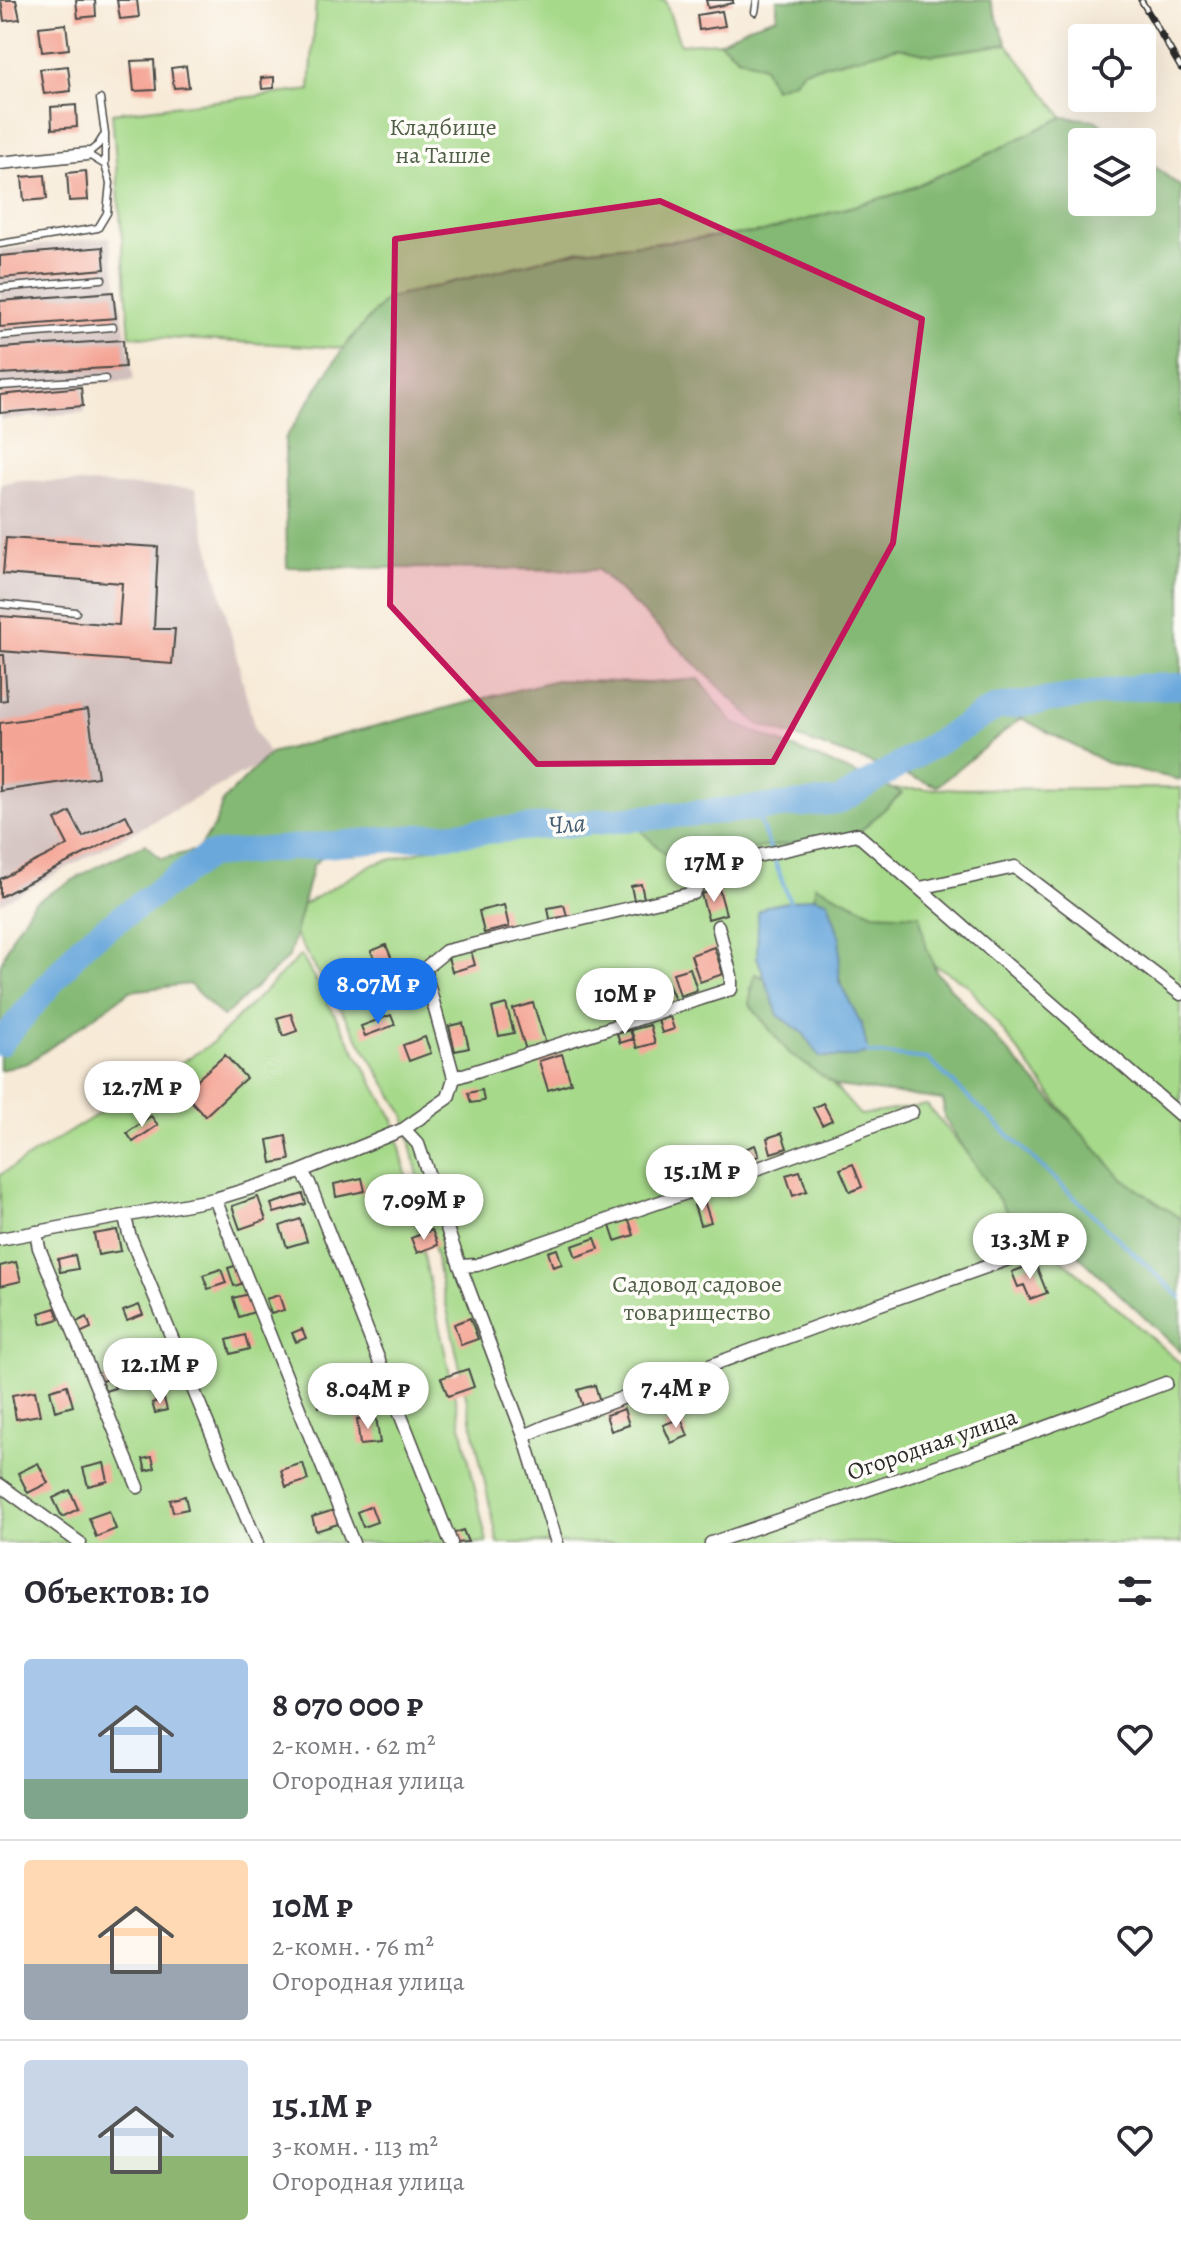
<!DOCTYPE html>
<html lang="ru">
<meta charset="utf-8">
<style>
body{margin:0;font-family:Alegreya,serif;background:#f2f2f3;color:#2b2b33;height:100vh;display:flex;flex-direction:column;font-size:30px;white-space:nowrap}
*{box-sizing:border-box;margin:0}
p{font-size:26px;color:#7c7c81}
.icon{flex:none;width:44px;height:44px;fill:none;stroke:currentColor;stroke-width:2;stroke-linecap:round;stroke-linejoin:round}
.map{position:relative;height:1543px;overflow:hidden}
.details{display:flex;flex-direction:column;background:#fff;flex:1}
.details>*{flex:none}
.controls{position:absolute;left:1068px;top:24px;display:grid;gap:16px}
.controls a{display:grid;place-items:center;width:88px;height:88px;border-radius:8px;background:#fff;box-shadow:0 8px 32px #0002;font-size:40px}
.price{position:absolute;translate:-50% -68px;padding:0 18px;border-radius:28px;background:#fff;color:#222;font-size:26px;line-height:52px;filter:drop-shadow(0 2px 4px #0008)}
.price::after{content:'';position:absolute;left:50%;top:48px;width:24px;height:18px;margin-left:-12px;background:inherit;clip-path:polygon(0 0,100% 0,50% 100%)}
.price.current{background:#1a73e8;color:#fff}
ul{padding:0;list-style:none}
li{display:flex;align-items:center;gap:24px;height:200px;padding:0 24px}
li+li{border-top:2px solid #e1e1e2}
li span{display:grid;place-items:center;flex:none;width:224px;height:160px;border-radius:8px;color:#555}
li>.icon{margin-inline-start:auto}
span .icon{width:96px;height:96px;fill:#fffc;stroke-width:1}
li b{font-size:34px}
h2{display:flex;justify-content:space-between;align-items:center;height:96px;padding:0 24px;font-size:34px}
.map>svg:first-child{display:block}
.industrial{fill:#d1bfbd}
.green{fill:#a6d989;stroke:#68825a;stroke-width:2}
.forest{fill:#84b975;stroke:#587250;stroke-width:2}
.water{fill:#6aa8dc;stroke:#4a6a84;stroke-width:2}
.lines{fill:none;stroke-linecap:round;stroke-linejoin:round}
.stream{stroke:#6aa8dc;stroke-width:4}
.river{stroke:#6aa8dc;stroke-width:26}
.building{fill:#f4a494}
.lane-casing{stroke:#4a4845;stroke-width:9}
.street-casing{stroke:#4a4845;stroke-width:15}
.lane{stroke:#fff;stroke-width:6}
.street{stroke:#fff;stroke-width:12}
.rail-casing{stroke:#2b2b2b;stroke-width:7}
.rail{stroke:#fdfcf7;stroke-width:4;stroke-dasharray:12;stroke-linecap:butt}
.marked{fill:#c2185b;fill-opacity:0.2;stroke:#c2185b;stroke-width:6;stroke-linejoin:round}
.labels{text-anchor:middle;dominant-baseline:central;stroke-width:7;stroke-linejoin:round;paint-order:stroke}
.park-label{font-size:24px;fill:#505f47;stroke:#fdfcf7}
.street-label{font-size:24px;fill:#2b2b2b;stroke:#fdfcf7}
.water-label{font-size:26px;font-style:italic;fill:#445d72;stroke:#fdfcf7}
</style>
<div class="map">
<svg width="1181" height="1543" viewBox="0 0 1181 1543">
<rect width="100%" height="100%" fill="#fdfcf7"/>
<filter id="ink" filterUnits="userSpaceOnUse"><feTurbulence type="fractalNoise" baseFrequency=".0125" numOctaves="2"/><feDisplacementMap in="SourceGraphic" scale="16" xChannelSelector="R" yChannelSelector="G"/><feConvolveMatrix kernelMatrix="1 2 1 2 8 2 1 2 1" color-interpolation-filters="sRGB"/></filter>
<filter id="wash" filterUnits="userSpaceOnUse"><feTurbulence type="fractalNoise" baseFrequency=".006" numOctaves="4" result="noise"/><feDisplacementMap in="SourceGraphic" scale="32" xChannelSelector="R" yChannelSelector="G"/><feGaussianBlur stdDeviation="1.8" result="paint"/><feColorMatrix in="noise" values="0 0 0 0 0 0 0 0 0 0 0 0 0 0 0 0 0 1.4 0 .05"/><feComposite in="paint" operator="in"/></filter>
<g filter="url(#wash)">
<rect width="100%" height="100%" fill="#f7ead7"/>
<!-- industrial -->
<path class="industrial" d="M109 237 134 380 84 384 85 412 0 420V250Z
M19 480 195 489 255 730 271 758 0 904V484Z"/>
<!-- green -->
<path class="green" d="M316 0H665L680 44 720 42 738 57 763 66 794 81 804 70 899 47 932 55 1007 44 1063 117 984 156 899 193 763 232 581 250 386 299 343 348 130 336 112 113 310 90Z
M1181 788V1233L1119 1184 968 985 876 929 829 935 749 989 860 1115 927 1105 1041 1241 1181 1364V1543H498L405 1116 284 916 371 865 644 790Z
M301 955 394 1120 487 1543H0V1175L211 1044Z"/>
<!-- forest -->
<path class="forest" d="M777 0H990L1007 44 932 55 899 47 804 70 794 81 774 88 763 66 738 57 720 42 749 26 777 17Z
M1063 117 1095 120 1123 142H1082V202H1142V157L1181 187V780L1107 763 1021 718 937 786 758 724 598 570 287 567 285 439 343 348 386 299 581 250 763 232 899 193 984 156Z
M699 679 733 723 902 793 857 834 717 854 695 883 635 825 350 855 334 847 313 865 289 957 223 1017 189 984 130 991 28 1063 0 1070V966L12 937 33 903 98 866 145 844 161 859 197 850 215 825 223 801 270 753 556 680 650 683Z
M815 885 873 913 920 915 925 944 937 973 1123 1179 1181 1219V1352L1061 1239 1011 1218 944 1118 943 1100 837 1086 789 1053 749 1004 755 974 772 981 845 1001 838 972 814 906Z"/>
<!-- water -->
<path class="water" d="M813 897 828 901 840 938 839 981 862 1025 868 1053 854 1057H820L803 1033 778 1015 757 957 758 912 767 906Z"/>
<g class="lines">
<!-- stream -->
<path class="stream" d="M755 808 790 902 788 906
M865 1048 868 1053 928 1059 1181 1298"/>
<!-- river -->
<path class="river" d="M0 1043 84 944 209 855 839 801 995 708 1139 687 1181 686"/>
</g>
<g id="blocks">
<!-- building -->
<path class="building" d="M1 0H16L20 19 4 21Z
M76 0H95L96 16 78 18Z
M117 0H137L139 17 120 19Z
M706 0H733V3L708 8Z
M722 11 725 26 699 30 697 15Z
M66 24 69 49 42 52 39 27Z
M154 60 156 90 134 91 131 61Z
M68 66 71 91 44 94 40 69Z
M186 66 189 87 174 88 171 68Z
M274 77V88L262 89 261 78Z
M76 105 77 127 52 129 51 107Z
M86 171 88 200 69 201 67 173Z
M45 175 47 199 24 201 22 177Z
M103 247 105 269 0 278V256Z
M113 292 116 318 0 327V301Z
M123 340 125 367 0 374V348Z
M81 387 83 406 0 413V395Z
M6 538 158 547 154 629H175L172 664 0 651V616L119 625 122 583 3 574Z
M0 655H4L7 700 0 701Z
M88 710 98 777 0 791V723Z
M70 812 83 837 126 815 133 829 0 897V879L68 845 55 820Z
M641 884 644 898 634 900 631 886Z
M719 889 726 914 708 919 701 894Z
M504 905 509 927 484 933 479 911Z
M564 905 567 916 550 919 548 908Z
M386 945 393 962 378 967 371 951Z
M714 947 723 974 700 982 691 955Z
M471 951 475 965 452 972 448 957Z
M690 968 697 990 680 996 673 973Z
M611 972 619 995 600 1001 592 978Z
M403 981 409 998 390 1005 384 988Z
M668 984 675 1000 660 1006 654 989Z
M644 986 651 1008 629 1015 622 993Z
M533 1003 546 1044 526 1050 513 1009Z
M506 1004 514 1033 499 1036 492 1008Z
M291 1014 297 1031 283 1036 277 1018Z
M391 1015 395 1025 365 1036 361 1026Z
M670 1017 674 1029 662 1033 658 1020Z
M463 1023 469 1048 455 1051 449 1026Z
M650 1025 655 1043 637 1048 631 1030Z
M630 1030 633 1039 620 1043 617 1034Z
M425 1037 431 1053 409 1061 403 1045Z
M562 1054 571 1083 548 1090 539 1061Z
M225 1055 246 1078 205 1116 183 1092Z
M482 1090 484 1101 471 1103 468 1093Z
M823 1103 832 1120 822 1125 813 1108Z
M151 1116 158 1125 133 1142 127 1133Z
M782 1133 787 1148 771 1153 767 1138Z
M286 1136 290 1160 272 1163 268 1140Z
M755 1145 759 1156 746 1161 742 1150Z
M853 1164 862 1187 850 1192 840 1169Z
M800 1171 807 1191 793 1196 786 1175Z
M362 1178 365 1191 336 1197 334 1184Z
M303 1194 306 1204 274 1213 271 1204Z
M428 1195 435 1217 413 1224 406 1202Z
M258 1197 266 1220 240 1229 232 1206Z
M704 1201 711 1222 700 1225 694 1205Z
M300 1219 307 1241 287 1247 280 1226Z
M629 1220 634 1235 615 1241 610 1226Z
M117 1230 121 1251 98 1255 94 1234Z
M432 1230 438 1245 417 1253 411 1238Z
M595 1238 599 1249 576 1257 572 1246Z
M557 1249 562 1264 553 1267 548 1252Z
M75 1255 78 1269 60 1272 58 1259Z
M16 1262 21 1281 0 1286V1266Z
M1035 1263 1047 1293 1030 1299 1024 1285 1018 1287 1012 1272Z
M238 1265 244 1283 234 1286 228 1268Z
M221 1269 226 1283 208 1289 203 1275Z
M249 1294 254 1312 239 1317 233 1298Z
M279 1295 284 1310 271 1314 266 1299Z
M139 1305 143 1315 127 1321 123 1311Z
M55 1308 59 1319 42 1324 39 1313Z
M87 1317 91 1328 80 1333 76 1322Z
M470 1318 478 1339 461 1345 454 1324Z
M302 1329 306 1338 296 1342 292 1333Z
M245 1335 249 1349 231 1354 227 1340Z
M128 1362 132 1375 120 1378 117 1365Z
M468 1369 474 1387 448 1396 441 1378Z
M111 1378 115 1388 105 1391 102 1381Z
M67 1385 73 1406 55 1411 50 1390Z
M595 1385 600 1402 583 1407 578 1390Z
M328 1390 330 1405 319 1407 317 1392Z
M35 1391 40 1415 16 1419 12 1395Z
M164 1399 167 1410 155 1413 152 1403Z
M624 1409 629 1425 611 1431 606 1415Z
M376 1417 380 1443 360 1445 357 1419Z
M681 1418 688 1436 671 1443 663 1425Z
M152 1457 155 1468 146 1471 143 1459Z
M38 1463 48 1483 28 1493 18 1473Z
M104 1463 108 1481 88 1486 83 1468Z
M303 1463 308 1480 286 1487 281 1470Z
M70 1490 78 1509 62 1517 53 1498Z
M185 1496 188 1509 173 1512 170 1500Z
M371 1506 377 1522 363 1527 357 1512Z
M334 1510 338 1524 316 1531 312 1517Z
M109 1511 116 1529 96 1537 89 1518Z
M463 1530 468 1542 455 1543 452 1534Z"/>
</g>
</g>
<g filter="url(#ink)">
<use href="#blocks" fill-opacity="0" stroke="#4a4845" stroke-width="2"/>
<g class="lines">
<!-- lane casing -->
<g class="lane-casing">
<path id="lane" d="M755 12 757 0
M103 137 98 145 87 154 105 165
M0 244 98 228 107 213 110 183 105 165V134L100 99
M0 288 102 279
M0 336 113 327
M0 386 105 379
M0 604 76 612"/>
</g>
<!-- street casing -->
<g class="street-casing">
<path id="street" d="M0 163 87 154
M920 888 1015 867 1181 994
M454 1078 731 989V976L718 926
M404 1129 418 1144 460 1266 524 1436 557 1543
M302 1172 309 1183 451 1543
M215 1199 353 1543
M125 1217 129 1234 257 1543
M36 1232 39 1248 138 1487
M0 1239 215 1199 287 1177 404 1129 448 1098 454 1078 424 969 446 951 694 893 707 867 857 834 1180 1115
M460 1266 477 1265 759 1168 912 1112
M524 1436 549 1425 815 1327 1037 1249
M0 1485 80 1543
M711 1543 1001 1444 1166 1383"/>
</g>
<!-- lane -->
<use href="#lane" class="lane"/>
<!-- street -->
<use href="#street" class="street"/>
<!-- rail casing -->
<g class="rail-casing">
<path id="rail" d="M1141 0 1181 68"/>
</g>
<!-- rail -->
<use href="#rail" class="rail"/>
</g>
</g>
<!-- marked area -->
<path class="marked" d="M660 201 922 319 893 543 773 762 537 764 390 605 395 239Z"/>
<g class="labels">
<!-- park labels -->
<g class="park-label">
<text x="443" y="127">Кладбище<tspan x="443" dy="28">на Ташле</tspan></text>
<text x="697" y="1284">Садовод садовое<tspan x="697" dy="28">товарищество</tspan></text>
</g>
<!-- street labels -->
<g class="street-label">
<text transform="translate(932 1444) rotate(-19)">Огородная улица</text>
</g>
<!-- water labels -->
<g class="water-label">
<text transform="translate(567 824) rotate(-5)">Чла</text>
</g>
</g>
</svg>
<div class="controls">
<a><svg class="icon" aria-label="locate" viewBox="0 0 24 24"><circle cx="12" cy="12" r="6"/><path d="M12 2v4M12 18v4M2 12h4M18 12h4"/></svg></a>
<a><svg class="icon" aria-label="layers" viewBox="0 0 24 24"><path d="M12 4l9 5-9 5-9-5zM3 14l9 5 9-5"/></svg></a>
</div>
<b class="price" style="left:714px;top:904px">17M ₽</b>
<b class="price current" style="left:378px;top:1026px">8.07M ₽</b>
<b class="price" style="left:625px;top:1036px">10M ₽</b>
<b class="price" style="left:142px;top:1129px">12.7M ₽</b>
<b class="price" style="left:702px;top:1213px">15.1M ₽</b>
<b class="price" style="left:424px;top:1242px">7.09M ₽</b>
<b class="price" style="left:1030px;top:1281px">13.3M ₽</b>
<b class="price" style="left:160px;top:1406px">12.1M ₽</b>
<b class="price" style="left:676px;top:1430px">7.4M ₽</b>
<b class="price" style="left:368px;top:1431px">8.04M ₽</b>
</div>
<section class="details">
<h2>Объектов: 10<svg class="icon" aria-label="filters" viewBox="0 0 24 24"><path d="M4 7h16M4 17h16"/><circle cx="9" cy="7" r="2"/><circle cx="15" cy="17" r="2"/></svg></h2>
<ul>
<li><span style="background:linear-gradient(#a9c7e8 75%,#7fa58c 0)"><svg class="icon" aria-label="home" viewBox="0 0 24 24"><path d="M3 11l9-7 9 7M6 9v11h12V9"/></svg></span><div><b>8 070 000 ₽</b><p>2-комн. · 62 m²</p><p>Огородная улица</p></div><svg class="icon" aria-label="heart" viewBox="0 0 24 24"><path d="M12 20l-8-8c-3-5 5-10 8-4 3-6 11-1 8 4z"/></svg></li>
<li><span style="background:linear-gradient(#ffd9b3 65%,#9aa5b1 0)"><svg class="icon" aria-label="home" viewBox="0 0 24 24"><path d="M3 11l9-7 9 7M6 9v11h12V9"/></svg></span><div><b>10M ₽</b><p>2-комн. · 76 m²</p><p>Огородная улица</p></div><svg class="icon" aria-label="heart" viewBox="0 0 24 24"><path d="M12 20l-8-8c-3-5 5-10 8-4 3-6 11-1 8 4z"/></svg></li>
<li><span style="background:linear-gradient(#c9d6e8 60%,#8fb573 0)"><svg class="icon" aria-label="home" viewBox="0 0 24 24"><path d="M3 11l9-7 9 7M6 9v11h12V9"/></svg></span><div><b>15.1M ₽</b><p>3-комн. · 113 m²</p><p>Огородная улица</p></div><svg class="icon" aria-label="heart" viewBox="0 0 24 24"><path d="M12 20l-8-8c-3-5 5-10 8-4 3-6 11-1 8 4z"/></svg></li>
</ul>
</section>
